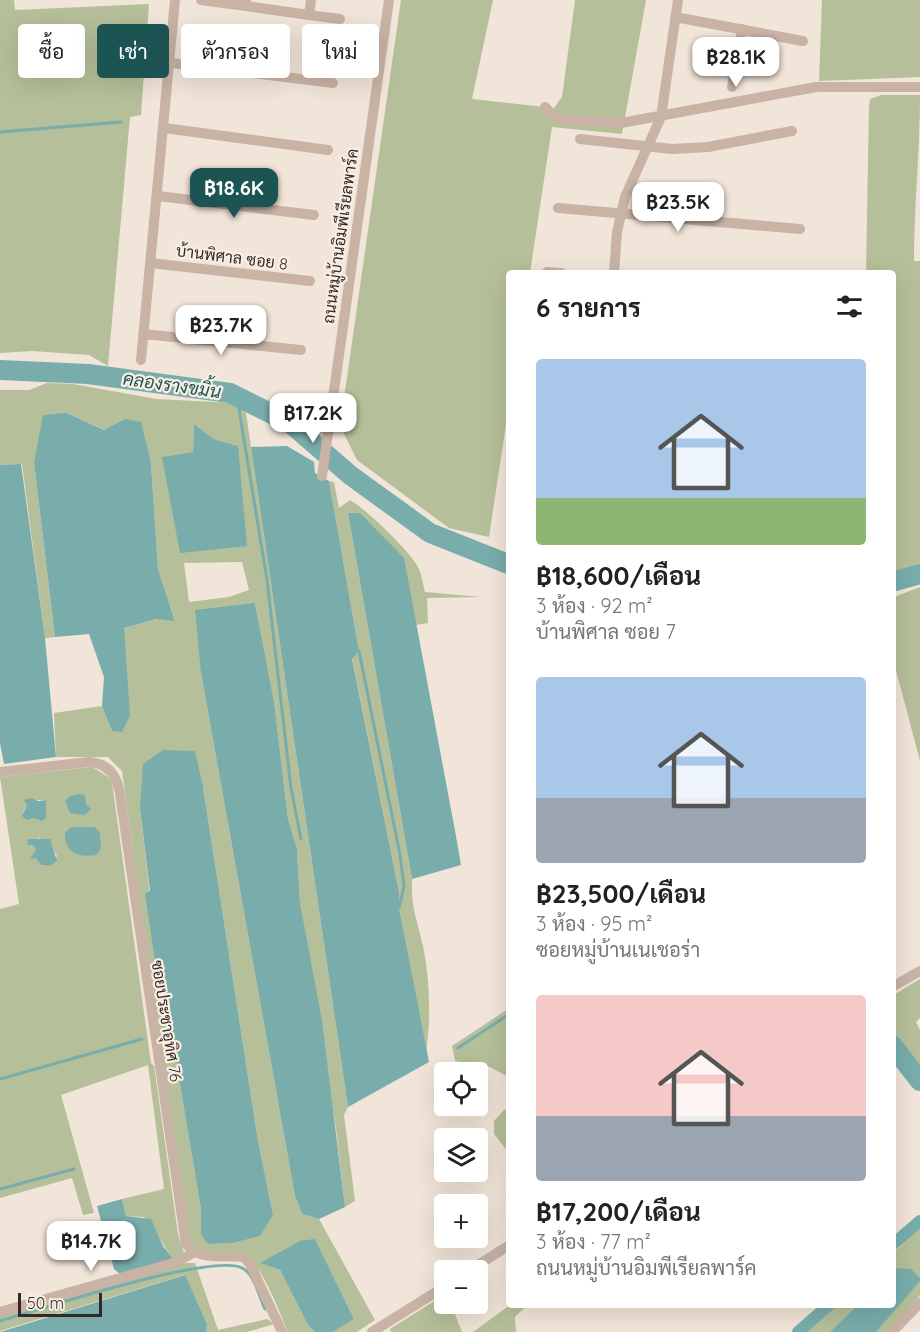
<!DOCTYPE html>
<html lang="th">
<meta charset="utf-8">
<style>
body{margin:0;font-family:Quicksand,Sarabun,sans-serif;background:#f6f6f6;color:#222;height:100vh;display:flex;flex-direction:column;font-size:22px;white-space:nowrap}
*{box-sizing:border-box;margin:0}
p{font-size:20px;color:#767676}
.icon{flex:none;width:33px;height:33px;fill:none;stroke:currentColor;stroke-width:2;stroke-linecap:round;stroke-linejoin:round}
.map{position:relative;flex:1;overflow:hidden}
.details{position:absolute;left:506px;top:270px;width:390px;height:1038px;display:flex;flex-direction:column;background:#fff;border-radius:6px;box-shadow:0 6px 24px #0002}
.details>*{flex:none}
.guide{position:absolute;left:18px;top:24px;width:398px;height:54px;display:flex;gap:12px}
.controls{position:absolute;left:434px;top:1062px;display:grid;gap:12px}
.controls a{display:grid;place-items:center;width:54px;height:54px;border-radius:6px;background:#fff;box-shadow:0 6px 24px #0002;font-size:30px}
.scale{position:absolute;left:18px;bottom:15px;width:84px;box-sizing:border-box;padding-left:6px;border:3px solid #342926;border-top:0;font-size:16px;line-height:21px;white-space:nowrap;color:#342926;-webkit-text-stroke:4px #f9eee4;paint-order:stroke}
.price{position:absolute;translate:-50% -51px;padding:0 14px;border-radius:12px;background:#fff;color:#222;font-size:20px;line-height:39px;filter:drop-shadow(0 2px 3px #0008)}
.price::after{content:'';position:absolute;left:50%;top:36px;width:18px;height:14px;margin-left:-9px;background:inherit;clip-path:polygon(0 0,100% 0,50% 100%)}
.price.active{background:#1c5454;color:#fff}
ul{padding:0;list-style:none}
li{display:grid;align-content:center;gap:12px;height:318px;padding:0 30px}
li span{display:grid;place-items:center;height:186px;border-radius:6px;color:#555}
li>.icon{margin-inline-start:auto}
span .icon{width:108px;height:108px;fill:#fffc;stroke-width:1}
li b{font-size:26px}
h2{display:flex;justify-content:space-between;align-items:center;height:72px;padding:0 30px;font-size:26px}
.tag{padding:0 21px;border-radius:6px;background:#fff;box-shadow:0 6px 24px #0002;font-size:21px;line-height:54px}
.tag.active{background:#1c5454;color:#fff}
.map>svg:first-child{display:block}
.green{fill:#b5bf99;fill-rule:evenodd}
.water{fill:#78adac}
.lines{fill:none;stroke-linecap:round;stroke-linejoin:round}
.stream{stroke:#78adac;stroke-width:3}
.canal{stroke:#78adac;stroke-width:12}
.river{stroke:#78adac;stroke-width:20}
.minor{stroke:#c8b3a5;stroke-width:10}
.labels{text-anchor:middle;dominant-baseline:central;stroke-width:4.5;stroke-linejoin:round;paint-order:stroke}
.street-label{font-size:16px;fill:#342926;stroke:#f9eee4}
.water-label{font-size:18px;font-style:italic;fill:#1c5454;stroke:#f9eee4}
</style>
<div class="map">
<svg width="920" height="1332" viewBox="0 0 920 1332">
<rect width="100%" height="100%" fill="#f1e4d8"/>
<!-- green -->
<path class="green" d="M0 0H14L15 10 149 4 141 115 130 117 108 366 89 355 32 351 0 353Z
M401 0H493L472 99 554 108 562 97 575 0H646L622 134 552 127 530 273H508V411L489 537 449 528 357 460 340 426Z
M822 0H920V77L819 81Z
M881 95H920C920 151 914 205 914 261H920V567L893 573 892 273H866L869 106 870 99Z
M47 383 73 384 156 399 235 403 246 413 348 1107 344 1115 355 1201 345 1207 336 1129 300 903 297 849 288 819 274 701 255 603 201 673 295 1196 302 1214 319 1219 375 1320 357 1332H333L354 1319 315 1239 260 1263 280 1270 308 1325 315 1332H288C281 1316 260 1259 244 1256 226 1252 210 1254 193 1246L187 1233 122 771 108 757H56L54 713 102 706 112 731 124 628 158 619 175 620 158 569 151 463 125 419 105 430 67 413 38 446 34 463 55 637 45 638 22 464 0 465V390H29ZM194 424 214 439 238 446 162 457 193 452ZM242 562 249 590 229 597 189 602 184 563ZM203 787 258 1141 273 1215 232 1243 209 1244 201 1235V1209L174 1049 164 1020 140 808Z
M329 481 334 482 339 508 350 500C365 508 412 553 419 569 422 576 423 584 425 592L481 597 427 598 428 623 416 625 403 558 348 513 412 879C411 908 417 919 423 946 430 980 431 1019 426 1052L399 908V892L352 658 359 651Z
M920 587V761L893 659 892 598Z
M92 767 107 776 112 783 151 1063 154 1066 178 1234 185 1256 173 1259C162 1245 157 1229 144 1217L126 1216 122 1199 164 1189 148 1065 61 1095 94 1213 83 1215 72 1178 0 1198V909L19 904 0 777ZM35 800H46V818H34L23 812 27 805ZM39 838 52 847 57 856 50 866 41 865 35 858 36 850 33 845Z
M920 979V1018L916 1022 920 1030V1073L893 1035 892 996Z
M508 1009V1077L490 1067 455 1061 452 1046Z
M508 1109V1152L494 1134V1121L504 1110Z
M920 1228V1296L886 1332H806L835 1305H892L893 1253Z
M186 1263H195L218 1330 267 1319 274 1324 247 1332H206L207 1324 184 1275 0 1331V1314Z
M444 1295V1304H451L462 1332H391L390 1329Z
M510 1305H527L515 1317 516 1332H473Z"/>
<!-- water -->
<path class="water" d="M67 413 104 430 125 419 141 422 151 463 158 569 175 621 157 619 124 628 130 716 122 732 112 731 102 706 104 677 89 634 55 637 34 463 43 415Z
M194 424 214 439 238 446 247 546 180 553 162 457 193 452Z
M287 446 314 462 315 473 329 481 359 651 352 659 399 892V908L429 1062 348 1107 251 447Z
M21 464 45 638 56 757 4 764 0 743V465Z
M348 513H360L404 558 456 836 461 865 412 879Z
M255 603 274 701 288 819 297 849 300 903 322 1021 345 1207 319 1219 302 1214 295 1196 201 673 195 610Z
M163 750 195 751 203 787 258 1141 273 1215 260 1236 232 1243 208 1244 201 1235V1209L174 1049 164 1020 145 894 150 891 140 808 143 764Z
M79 794 85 795 86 804 91 809 85 815 70 813 65 801 70 796Z
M32 798 38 801 46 800V818L42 821 34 818 27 820 22 816 27 805 24 800Z
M71 827H95L100 833 101 848 96 855C77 858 65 852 65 833Z
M28 839H50L57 861 50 866 41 865 35 858 30 859 36 850 33 845H27Z
M122 1199 126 1216 151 1219 163 1246 173 1259 120 1274 114 1269 97 1206Z
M315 1239 354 1319 333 1332H315L308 1325 280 1270 260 1263 300 1241Z
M896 1268 911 1269 920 1278V1281L876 1332H830L858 1305H892L893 1271Z
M185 1275 207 1324 206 1332H0Z"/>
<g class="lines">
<!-- stream -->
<path class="stream" d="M0 132 121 122
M237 397 267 580 291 788 301 839
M359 651 400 855 404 886 399 908
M458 1048 508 1015
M0 1079 142 1039
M0 1189 74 1169
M0 1321C38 1310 219 1250 244 1269 254 1275 260 1298 265 1309"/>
<!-- canal -->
<path class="canal" d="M892 1245 920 1221
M798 1332 829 1305"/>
<!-- river -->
<path class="river" d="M0 370 88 374 230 393 290 423 350 475 430 533 508 564
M892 582 920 574
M892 1045 920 1081"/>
<!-- minor -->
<path class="minor" d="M201 0 246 6
M246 0V6L309 15 311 0
M309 15 340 19
M675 17 803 41
M171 63 333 83
M732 87 742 29
M545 107 557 119 621 123 816 87H920
M164 128 328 150
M580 139 672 149 708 147 792 131
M158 196 314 215
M558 208 800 229
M150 263 310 281
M547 272 561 273
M614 273 617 232 625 197 661 117 678 0
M143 334 301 350
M141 360 175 0
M322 476 389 0
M0 772 89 762C108 763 117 776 120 794L186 1244C200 1262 223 1254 244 1257L250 1264 282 1332
M892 987 920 971
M470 1270 508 1246
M0 1312 177 1262 193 1253
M372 1332 444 1287
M892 1332 920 1303"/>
</g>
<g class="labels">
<!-- street labels -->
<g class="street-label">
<text transform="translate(340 236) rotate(-82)">ถนนหมู่บ้านอิมพีเรียลพาร์ค</text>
<text transform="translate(232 257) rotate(7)">บ้านพิศาล ซอย 8</text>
<text transform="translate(167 1021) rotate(81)">ซอยประชาอุทิศ 76</text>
</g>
<!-- water labels -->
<g class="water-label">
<text transform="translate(172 385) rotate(8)">คลองรางขมิ้น</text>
</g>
</g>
</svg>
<div class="controls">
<a><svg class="icon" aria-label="locate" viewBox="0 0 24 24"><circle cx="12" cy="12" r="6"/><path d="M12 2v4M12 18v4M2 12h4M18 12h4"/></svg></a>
<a><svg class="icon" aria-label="layers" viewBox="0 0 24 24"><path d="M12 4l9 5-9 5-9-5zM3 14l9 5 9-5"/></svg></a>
<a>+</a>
<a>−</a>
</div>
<div class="scale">50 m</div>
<b class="price" style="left:736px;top:88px">฿28.1K</b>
<b class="price active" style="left:234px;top:219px">฿18.6K</b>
<b class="price" style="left:678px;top:233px">฿23.5K</b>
<b class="price" style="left:221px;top:356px">฿23.7K</b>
<b class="price" style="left:313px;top:444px">฿17.2K</b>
<b class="price" style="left:91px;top:1272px">฿14.7K</b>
<div class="guide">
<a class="tag">ซื้อ</a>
<a class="tag active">เช่า</a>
<a class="tag">ตัวกรอง</a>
<a class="tag">ใหม่</a>
</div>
<section class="details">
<h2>6 รายการ<svg class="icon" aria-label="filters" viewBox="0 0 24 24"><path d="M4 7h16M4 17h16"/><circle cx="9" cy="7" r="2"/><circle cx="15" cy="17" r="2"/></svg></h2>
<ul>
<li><span style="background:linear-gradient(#a9c7e8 75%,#8fb573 0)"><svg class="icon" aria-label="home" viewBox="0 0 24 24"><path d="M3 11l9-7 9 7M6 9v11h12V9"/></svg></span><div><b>฿18,600/เดือน</b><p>3 ห้อง · 92 m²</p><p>บ้านพิศาล ซอย 7</p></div></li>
<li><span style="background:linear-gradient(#a9c7e8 65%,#9aa5b1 0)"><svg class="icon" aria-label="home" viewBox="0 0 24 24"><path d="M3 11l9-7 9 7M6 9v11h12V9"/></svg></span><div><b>฿23,500/เดือน</b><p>3 ห้อง · 95 m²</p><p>ซอยหมู่บ้านเนเชอร่า</p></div></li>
<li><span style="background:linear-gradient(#f6c9c9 65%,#9aa5b1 0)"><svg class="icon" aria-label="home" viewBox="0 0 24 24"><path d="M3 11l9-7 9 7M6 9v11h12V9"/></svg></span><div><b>฿17,200/เดือน</b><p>3 ห้อง · 77 m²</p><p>ถนนหมู่บ้านอิมพีเรียลพาร์ค</p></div></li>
</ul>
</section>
</div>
